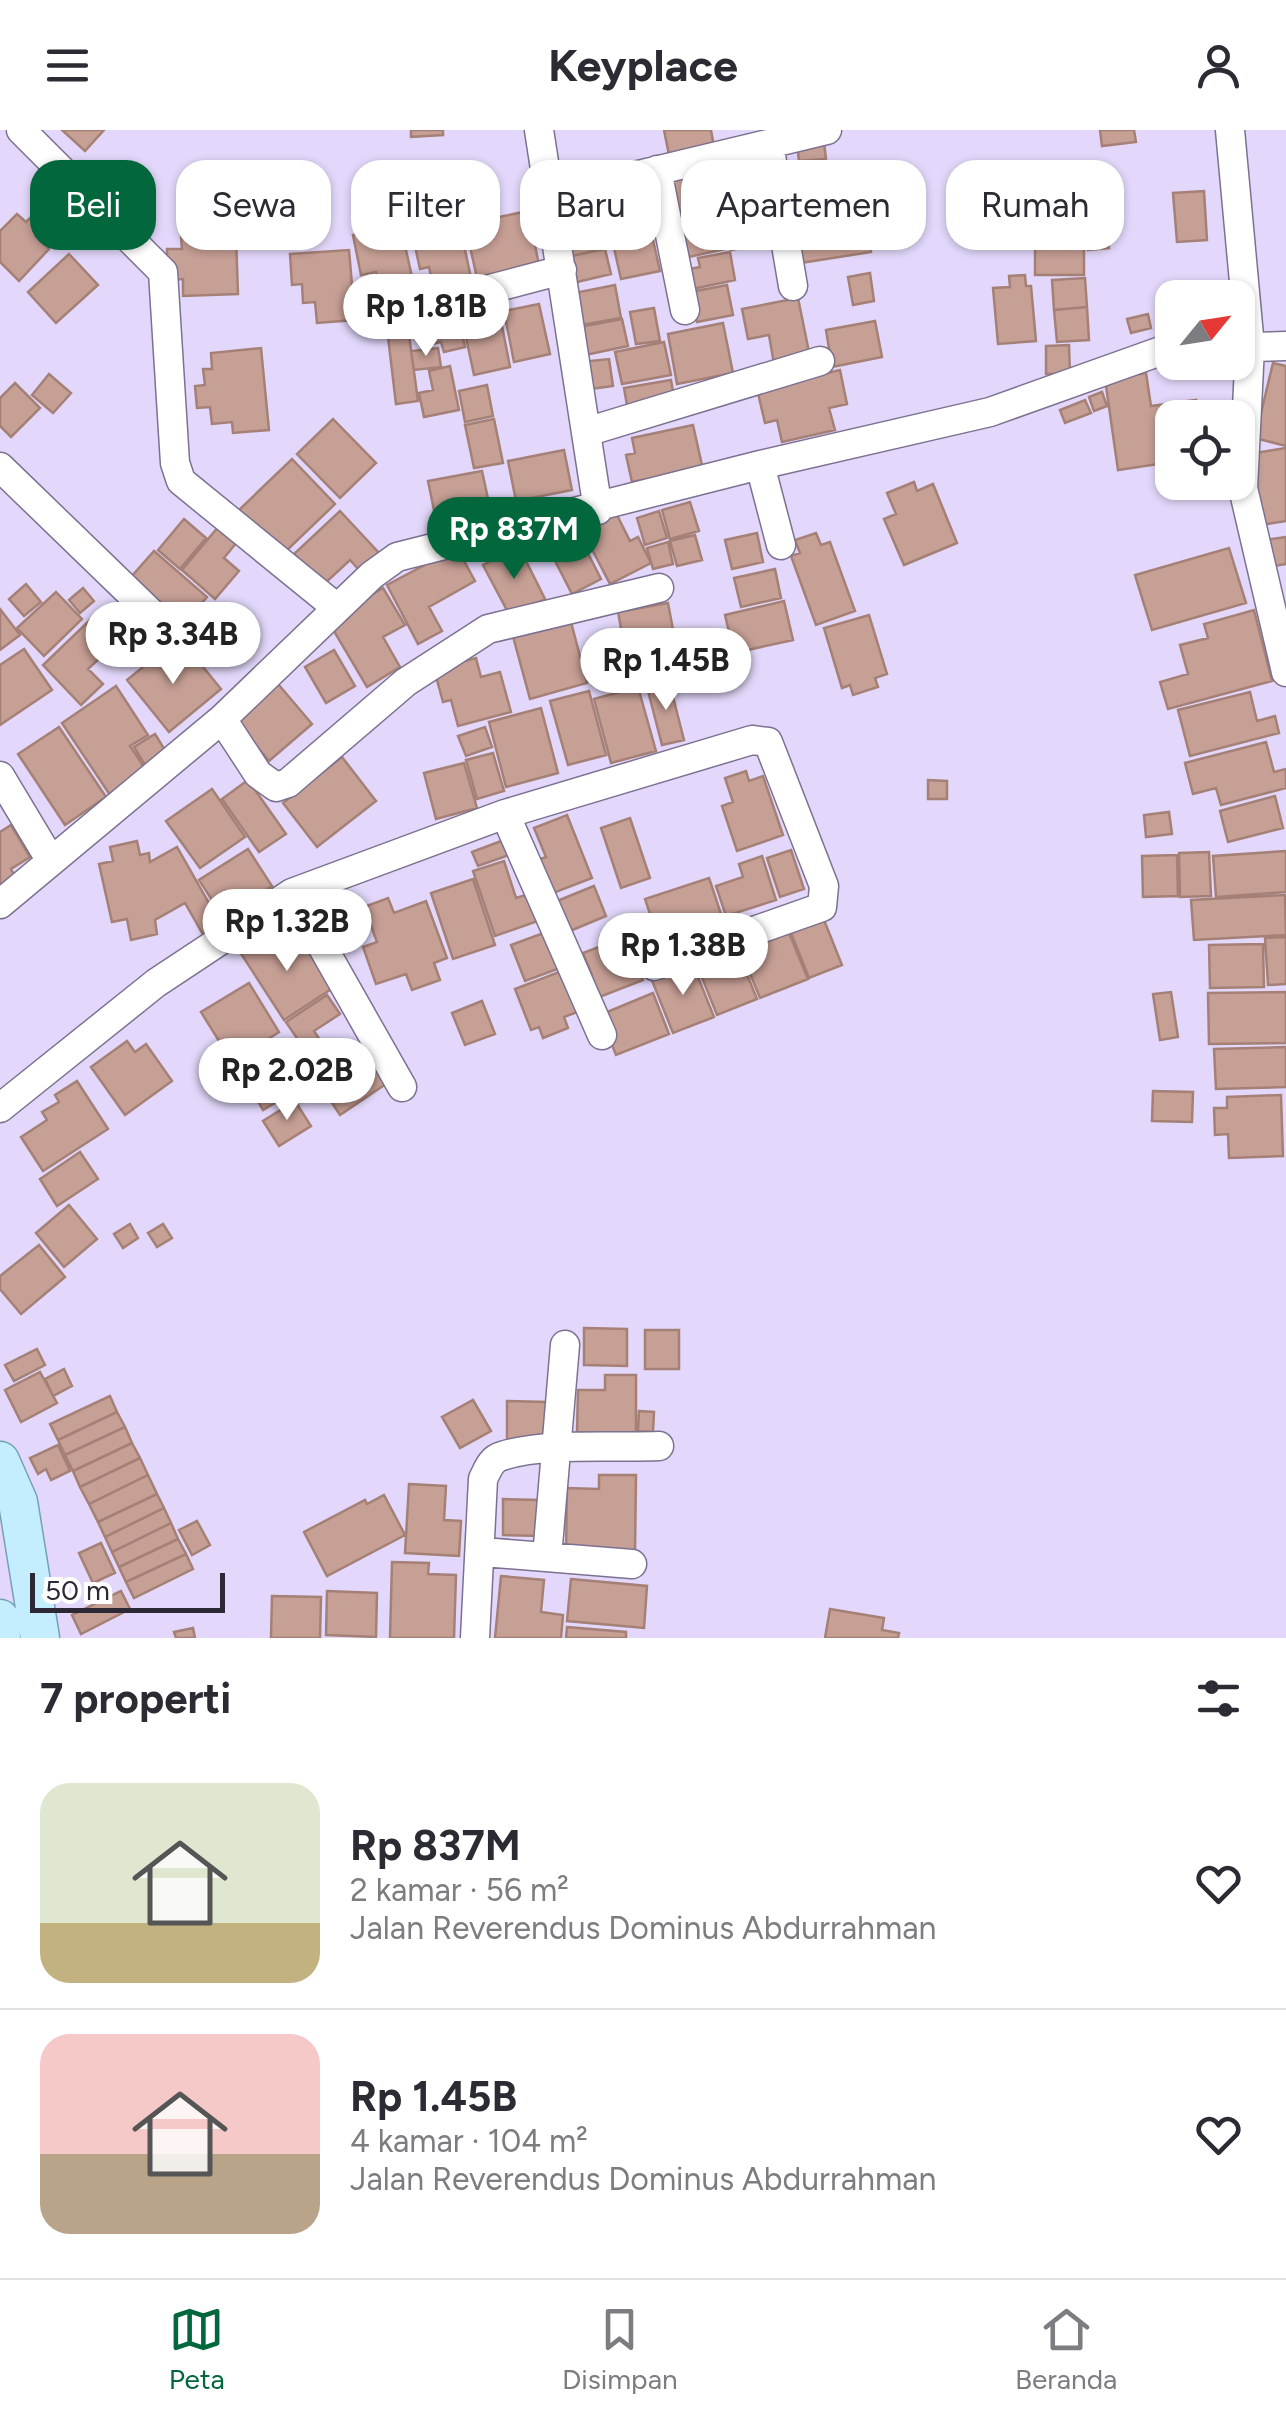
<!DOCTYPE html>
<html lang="id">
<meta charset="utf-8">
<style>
body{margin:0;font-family:Figtree,sans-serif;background:#f7f7f7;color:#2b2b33;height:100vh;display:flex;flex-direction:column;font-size:38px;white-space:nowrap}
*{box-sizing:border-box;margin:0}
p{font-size:32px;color:#7c7c81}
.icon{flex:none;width:55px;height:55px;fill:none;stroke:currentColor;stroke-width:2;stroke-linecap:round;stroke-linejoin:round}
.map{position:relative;height:1508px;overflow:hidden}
.side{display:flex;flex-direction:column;background:#fff;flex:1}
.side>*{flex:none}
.banner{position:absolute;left:30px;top:30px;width:1228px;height:90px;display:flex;gap:20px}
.needle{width:65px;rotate:60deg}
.controls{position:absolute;left:1155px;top:150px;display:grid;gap:20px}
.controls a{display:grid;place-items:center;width:100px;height:100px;border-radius:20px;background:#fff;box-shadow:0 2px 8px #0004;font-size:50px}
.scale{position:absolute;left:30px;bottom:25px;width:195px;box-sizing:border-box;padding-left:10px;border:5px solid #2c2835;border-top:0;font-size:28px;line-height:35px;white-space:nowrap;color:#2c2835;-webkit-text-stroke:8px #fff;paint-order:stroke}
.price{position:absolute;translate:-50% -85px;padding:0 22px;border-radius:35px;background:#fff;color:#222;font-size:32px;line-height:65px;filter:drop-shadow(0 2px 5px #0008)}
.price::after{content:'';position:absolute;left:50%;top:60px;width:30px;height:22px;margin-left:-15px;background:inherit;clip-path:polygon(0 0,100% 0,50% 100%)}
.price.selected{background:#02673c;color:#fff}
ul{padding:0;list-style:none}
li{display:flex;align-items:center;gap:30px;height:250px;padding:0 40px}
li+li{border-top:2px solid #e1e1e2}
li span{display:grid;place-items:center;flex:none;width:280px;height:200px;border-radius:30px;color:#555}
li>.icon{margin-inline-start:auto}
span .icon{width:120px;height:120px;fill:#fffc;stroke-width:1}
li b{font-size:42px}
h2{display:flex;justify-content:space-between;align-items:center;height:120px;padding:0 40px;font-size:42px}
.pill{padding:0 35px;border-radius:30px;background:#fff;box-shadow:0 2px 8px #0004;font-size:35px;line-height:90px}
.pill.selected{background:#02673c;color:#fff}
header{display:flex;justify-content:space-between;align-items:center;height:130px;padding:0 40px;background:#fff;font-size:45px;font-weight:700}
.tab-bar{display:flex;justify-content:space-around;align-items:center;height:140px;border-top:2px solid #e1e1e2;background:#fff;font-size:28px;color:#7c7c81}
.tab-bar a{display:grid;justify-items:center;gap:5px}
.tab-bar .selected{color:#02673c}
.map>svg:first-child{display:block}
.building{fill:#c69f95;stroke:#a58076;stroke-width:2.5}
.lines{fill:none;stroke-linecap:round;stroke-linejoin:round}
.minor-casing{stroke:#7c7190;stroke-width:31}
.major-casing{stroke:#75a0b8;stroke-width:41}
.minor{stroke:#fff;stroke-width:28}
.major{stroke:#c4edfe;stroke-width:38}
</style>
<header><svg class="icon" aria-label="menu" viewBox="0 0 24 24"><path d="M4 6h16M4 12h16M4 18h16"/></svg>Keyplace<svg class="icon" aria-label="person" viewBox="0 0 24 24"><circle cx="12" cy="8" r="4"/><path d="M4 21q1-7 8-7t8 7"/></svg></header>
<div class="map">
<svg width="1286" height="1508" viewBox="0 0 1286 1508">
<rect width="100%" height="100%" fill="#e3d8fb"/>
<!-- building -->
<path class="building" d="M62 0H104L85 21Z
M411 0H443V5L411 7Z
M664 0H711L714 17 669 25Z
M1100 0H1134L1136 12 1102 16Z
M824 12 826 29 799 31 797 14Z
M745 32 755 71 722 79 712 40Z
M1078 32H1092L1093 61H1079Z
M819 33 822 58 794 61 791 37Z
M707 43 714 79 678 85 671 50Z
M645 61 653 100 617 107 610 68Z
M1204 61 1207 110 1177 112 1173 63Z
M823 64 827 90 790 95 787 69Z
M1105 64 1109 118 1088 120 1083 66Z
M604 71 615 116 572 126 561 81Z
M528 81 539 135 477 148 465 94Z
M761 81 767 113 731 120 725 88Z
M17 84 26 92 34 84 50 100 40 110 49 119 19 151 0 132V101Z
M718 86 725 119 684 128 677 94Z
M866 88 871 122 794 134 788 100Z
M1035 91H1084V145H1035Z
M460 97 473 157 435 165 429 137 420 139 413 107Z
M378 101 381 116 404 111 416 165 382 172 376 142 361 145 353 105Z
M236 106 238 164 183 166V149L167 150V119H182L181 107Z
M653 110 660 141 621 149 614 118Z
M605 119 611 144 577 152 572 126Z
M349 120 355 190 317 193 315 172 303 173 302 154 292 155 290 124Z
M730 122 735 150 688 160 684 140 700 137 698 128Z
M69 124 98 155 56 193 28 162Z
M870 143 874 171 853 175 848 147Z
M1025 145 1026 156H1031L1036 211 998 214 993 158 1010 157 1009 146Z
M1085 148 1087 177 1054 180 1052 150Z
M615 155 621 188 576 196 570 164Z
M727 155 733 185 697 192 691 162Z
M798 168 810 227 774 234 769 205 748 209 742 179Z
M539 174 550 224 514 232 504 181Z
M1087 177 1089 210 1057 212 1054 180Z
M654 178 660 211 636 214 630 182Z
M1148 184 1151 198 1131 203 1127 189Z
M459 189 465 217 444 222 441 212 427 215 423 196Z
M622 189 628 216 585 225 580 197Z
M501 191 510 237 474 245 464 198Z
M875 191 882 227 832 237 826 200Z
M723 193 733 243 677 254 668 204Z
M409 205 418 271 396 274 388 207Z
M664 212 671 245 622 254 615 222Z
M1069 215 1070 244H1046V216Z
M261 218 269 300 233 303 232 292 212 294 210 277 197 278 195 256 205 255 203 239H212L211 223Z
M438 218 441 237 414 240 411 221Z
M609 229 613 256 583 260 580 232Z
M1273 233 1286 236V316L1255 308Z
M450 236 459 280 424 287 419 263 433 260 429 241Z
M840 240 847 274 829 278 835 300 782 312 777 290 765 293 757 259Z
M1146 243 1151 276 1196 270 1197 282 1213 280 1214 288H1172V332L1118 340 1105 249Z
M49 244 71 263 53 283 32 265Z
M671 250 675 273 628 281 624 258Z
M15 253 40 278 11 307 0 296V268Z
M487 255 493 286 465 292 459 261Z
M1102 262 1107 276 1094 281 1089 267Z
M1085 270 1091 283 1065 293 1060 280Z
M333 289 376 333 340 368 297 324Z
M494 289 503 333 474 338 465 295Z
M693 295 704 344 643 358 641 350 632 352 626 325 635 323 632 308Z
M1286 318V391L1255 396 1243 325Z
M564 320 572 360 516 371 508 331Z
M292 329 335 374 282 425 239 380Z
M482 341 493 392 473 396 471 383 436 390 428 351Z
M914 352 917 361 933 354 957 413 904 435 884 389 896 384 887 363Z
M690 372 699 401 670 409 662 380Z
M614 379 630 411 638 407 651 433 610 454 580 396Z
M340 381 379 423 360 441 350 430 323 455 294 424Z
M659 381 667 408 645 415 637 388Z
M184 389 206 408 180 439 158 420Z
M219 396 237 412 224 428 239 441 215 469 182 440Z
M574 396 601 449 572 464 545 411Z
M757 403 763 432 732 439 725 410Z
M816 403 821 415 830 412 855 481 816 495 791 426 800 423 795 410Z
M695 405 702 430 677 436 670 411Z
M1286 407V434L1269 437 1265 410Z
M668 412 673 434 653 439 647 418Z
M519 417 545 469 510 486 483 435Z
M457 418 475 451 429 477 442 501 418 514 387 455Z
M1229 418 1246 473 1152 500 1135 445Z
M154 421 207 467 177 501 124 455Z
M775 439 781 468 741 477 734 448Z
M26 454 41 472 24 486 9 469Z
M83 458 94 471 80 483 69 470Z
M383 458 405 495 383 507 400 537 367 557 328 491Z
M56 462 82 489 44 526 17 498Z
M784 471 793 510 734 523 725 485Z
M668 473 680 537 630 547 618 482Z
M0 479 20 505 0 520Z
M1254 480 1272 551 1168 579 1160 552 1188 544 1180 515 1208 508 1204 494Z
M869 485 887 544 875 548 878 557 853 565 850 555 842 558 824 498Z
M92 488 116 513 88 539 103 554 81 575 43 535Z
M571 492 587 553 530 569 511 499Z
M170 515 186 534 195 527 221 559 169 602 127 550Z
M24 519 52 560 0 595V535Z
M334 520 355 556 326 573 305 537Z
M476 528 481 547 500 542 511 582 458 596 451 570 443 572 434 539Z
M273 548 312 594 269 631 230 584Z
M669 551 684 610 662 615 647 557Z
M116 556 148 605 130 616 148 643 112 668 62 593Z
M638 557 656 621 611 633 594 569Z
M589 561 606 625 568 635 550 571Z
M1250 562 1257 591 1275 586 1279 603 1190 626 1178 580Z
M541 578 558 643 506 657 489 592Z
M59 597 106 667 65 695 18 624Z
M485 597 492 617 466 626 458 606Z
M155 604 168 625 147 638 134 617Z
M1266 612 1274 642 1286 639V658L1221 675 1216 658 1193 664 1185 633Z
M493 623 504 661 477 669 466 630Z
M342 627 376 671 317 717 283 673Z
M464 633 477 678 436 689 424 643Z
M746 641 749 651 763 646 783 705 737 721 722 676 733 672 725 648Z
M248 650 286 704 259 722 222 669Z
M928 650 947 651V669H928Z
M212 659 245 707 200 738 166 691Z
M1275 666 1283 698 1228 712 1220 681Z
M1169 682 1172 704 1146 707 1144 685Z
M567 685 592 748 548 765 535 731 546 727 534 698Z
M630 688 650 748 621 758 601 698Z
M11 695 30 727 11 739 19 753 0 764V702Z
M504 710 509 725 478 736 472 722Z
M137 711 140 725 149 723 150 732 177 717 227 805 209 815 185 773 155 790 157 804 131 810 127 789 112 792 99 734 113 731 110 717Z
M248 719 272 756 223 787 199 750Z
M791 720 804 759 780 767 767 728Z
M1286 721V762L1216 767 1213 726Z
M1209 722 1211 766 1180 767 1179 723Z
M1177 725 1178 766 1143 767 1142 726Z
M762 726 776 770 726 786 716 756 743 747 739 734Z
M504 731 516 768 529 764 538 791 495 806 473 741Z
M709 748 724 793 660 814 645 769Z
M473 749 495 815 453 829 431 763Z
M594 756 606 786 570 801 557 771Z
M1285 765 1286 805 1194 810 1191 770Z
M388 768 394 783 426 771 447 828 434 833 440 850 412 860 406 844 376 854 363 817 377 812 364 777Z
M824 790 842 835 809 848 791 803Z
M268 800 285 827 308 813 336 856 284 890 238 819Z
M546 802 560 838 525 851 511 815Z
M789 803 808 849 760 868 741 822Z
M625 807 643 850 592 870 583 848 592 845 583 823Z
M1286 807V854L1268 855 1265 808Z
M1263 814 1264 857 1210 858 1209 815Z
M735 815 757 869 717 885 695 830Z
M692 832 714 887 673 903 651 848Z
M564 840 580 881 564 887 568 898 543 908 539 897 531 900 515 859Z
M249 853 279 902 232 932 201 882Z
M1171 862 1178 907 1160 910 1153 864Z
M1286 862V913L1209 914 1208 863Z
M653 863 669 904 616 925 600 885Z
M327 865 340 884 314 901 326 919 311 929 286 892Z
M482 871 495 904 465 915 452 883Z
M127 911 135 922 146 914 172 951 125 985 91 937Z
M1286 917V957L1216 959 1214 919Z
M340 919 348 932 365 921 386 954 340 985 310 939Z
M290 924 308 953 263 980 246 951Z
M77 951 108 999 43 1041 21 1007 47 990 42 982 59 972 55 965Z
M1153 961 1193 962 1192 992 1152 991Z
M1281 965 1283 1026 1229 1028 1228 1004 1215 1005 1214 978H1227V967Z
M295 971 311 996 279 1016 263 991Z
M80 1022 98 1049 57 1076 40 1049Z
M69 1075 97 1109 64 1137 36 1103Z
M130 1094 138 1108 123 1118 114 1104Z
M163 1094 172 1108 157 1117 148 1103Z
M39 1115 65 1147 21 1184 0 1159V1146Z
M584 1198 627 1199V1236L584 1235Z
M645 1200H679V1239H645Z
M37 1219 45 1235 14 1251 5 1235Z
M64 1239 72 1256 53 1266 45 1249Z
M40 1242 57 1273 21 1292 5 1260Z
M605 1245H636V1303L577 1302 578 1260H605Z
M110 1266 117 1282 58 1310 50 1294Z
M473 1270 491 1301 460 1318 442 1287Z
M507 1271 548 1272V1318L507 1317Z
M639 1281 654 1282 653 1302 638 1301Z
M117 1282 125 1297 65 1325 58 1310Z
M125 1297 132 1313 73 1341 65 1325Z
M132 1313 140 1328 80 1357 73 1341Z
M58 1315 70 1341 51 1350 46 1339 38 1344 30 1328Z
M140 1328 148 1345 89 1374 80 1357Z
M148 1345 157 1364 98 1392 89 1374Z
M599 1345H636L635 1423 566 1422 567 1358 599 1359Z
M409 1354 446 1356 444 1390 461 1391 459 1426 405 1423Z
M157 1364 164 1378 105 1407 98 1392Z
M384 1365 405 1405 327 1446 304 1402 365 1370 367 1374Z
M503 1369 542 1370V1406L503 1405Z
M164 1378 171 1393 112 1422 105 1407Z
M197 1391 210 1415 192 1425 179 1400Z
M171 1393 178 1409 119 1437 112 1422Z
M178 1409 186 1424 126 1452 119 1437Z
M101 1413 115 1443 93 1453 79 1423Z
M186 1424 193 1439 134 1468 126 1452Z
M392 1432 429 1433 428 1444 456 1445 454 1508H390Z
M501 1446 544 1450 541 1482 563 1485 561 1508H495Z
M571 1449 647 1456 644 1498 567 1491Z
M121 1461 130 1479 81 1504 72 1485Z
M327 1461 377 1463 376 1507 326 1505Z
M272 1466 321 1467 320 1508H271Z
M830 1479 884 1488 882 1500 899 1503 898 1508H825Z
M567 1497 626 1502V1508H566Z
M193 1498 195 1508H176L174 1502Z"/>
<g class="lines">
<!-- minor casing -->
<g class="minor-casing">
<path id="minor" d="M21 0 163 142 175 333 181 351 337 478
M539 0 598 380
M1230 0 1250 217 1243 358 1286 542
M769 14 793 156
M657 40 685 180
M550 66 827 0
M376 189 562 140
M1250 217 1286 216
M586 302 820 231
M760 335 781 415
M0 337 154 486
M222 589 258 644 276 657 288 653 406 552 488 499 659 458
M0 646 51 731
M505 684 602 905
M292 763 402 957
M0 774 222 589 372 445 397 427 760 335 990 282 1172 217
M0 978 156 853 292 763 505 684 752 610 768 612 824 756 822 777 654 836
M483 1422 632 1434
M547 1427 565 1215
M475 1508 483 1349C488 1339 491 1329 502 1326 545 1312 613 1318 659 1316"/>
</g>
<!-- major casing -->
<g class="major-casing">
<path id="major" d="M0 1331 18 1372 40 1508
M0 1489 1 1508"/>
</g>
<!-- minor -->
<use href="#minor" class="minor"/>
<!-- major -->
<use href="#major" class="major"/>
</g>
</svg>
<div class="controls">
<a><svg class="needle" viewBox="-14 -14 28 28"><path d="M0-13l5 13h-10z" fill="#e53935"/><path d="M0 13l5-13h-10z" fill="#7c7c81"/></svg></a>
<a><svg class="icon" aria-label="locate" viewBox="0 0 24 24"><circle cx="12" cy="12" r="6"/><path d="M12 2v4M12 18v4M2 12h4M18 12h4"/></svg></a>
</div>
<div class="scale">50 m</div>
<b class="price" style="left:426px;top:229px">Rp 1.81B</b>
<b class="price selected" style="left:514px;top:452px">Rp 837M</b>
<b class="price" style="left:173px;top:557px">Rp 3.34B</b>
<b class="price" style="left:666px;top:583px">Rp 1.45B</b>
<b class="price" style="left:287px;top:844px">Rp 1.32B</b>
<b class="price" style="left:683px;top:868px">Rp 1.38B</b>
<b class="price" style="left:287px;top:993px">Rp 2.02B</b>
<div class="banner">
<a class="pill selected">Beli</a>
<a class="pill">Sewa</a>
<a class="pill">Filter</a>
<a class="pill">Baru</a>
<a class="pill">Apartemen</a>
<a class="pill">Rumah</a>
</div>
</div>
<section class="side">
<h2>7 properti<svg class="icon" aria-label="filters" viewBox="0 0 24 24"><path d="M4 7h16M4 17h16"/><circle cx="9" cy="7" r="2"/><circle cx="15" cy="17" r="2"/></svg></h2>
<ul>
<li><span style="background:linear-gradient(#dfe7d0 70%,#c2b280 0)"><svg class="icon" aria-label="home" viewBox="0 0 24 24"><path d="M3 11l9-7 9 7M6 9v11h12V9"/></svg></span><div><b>Rp 837M</b><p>2 kamar · 56 m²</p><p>Jalan Reverendus Dominus Abdurrahman</p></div><svg class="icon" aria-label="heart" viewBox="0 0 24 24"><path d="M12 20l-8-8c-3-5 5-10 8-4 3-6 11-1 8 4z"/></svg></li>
<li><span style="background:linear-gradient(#f6c9c9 60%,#b9a48a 0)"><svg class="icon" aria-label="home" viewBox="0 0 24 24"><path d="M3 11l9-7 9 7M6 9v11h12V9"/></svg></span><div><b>Rp 1.45B</b><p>4 kamar · 104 m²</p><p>Jalan Reverendus Dominus Abdurrahman</p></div><svg class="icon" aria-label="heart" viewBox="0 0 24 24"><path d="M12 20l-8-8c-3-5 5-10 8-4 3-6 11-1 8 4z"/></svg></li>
</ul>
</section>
<nav class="tab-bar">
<a class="selected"><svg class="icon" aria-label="map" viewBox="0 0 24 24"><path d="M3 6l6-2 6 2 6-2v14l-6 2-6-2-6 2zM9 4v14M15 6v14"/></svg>Peta</a>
<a><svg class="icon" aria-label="saved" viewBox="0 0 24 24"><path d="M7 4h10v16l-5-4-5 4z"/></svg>Disimpan</a>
<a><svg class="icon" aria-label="home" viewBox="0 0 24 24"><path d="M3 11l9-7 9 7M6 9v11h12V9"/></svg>Beranda</a>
</nav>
